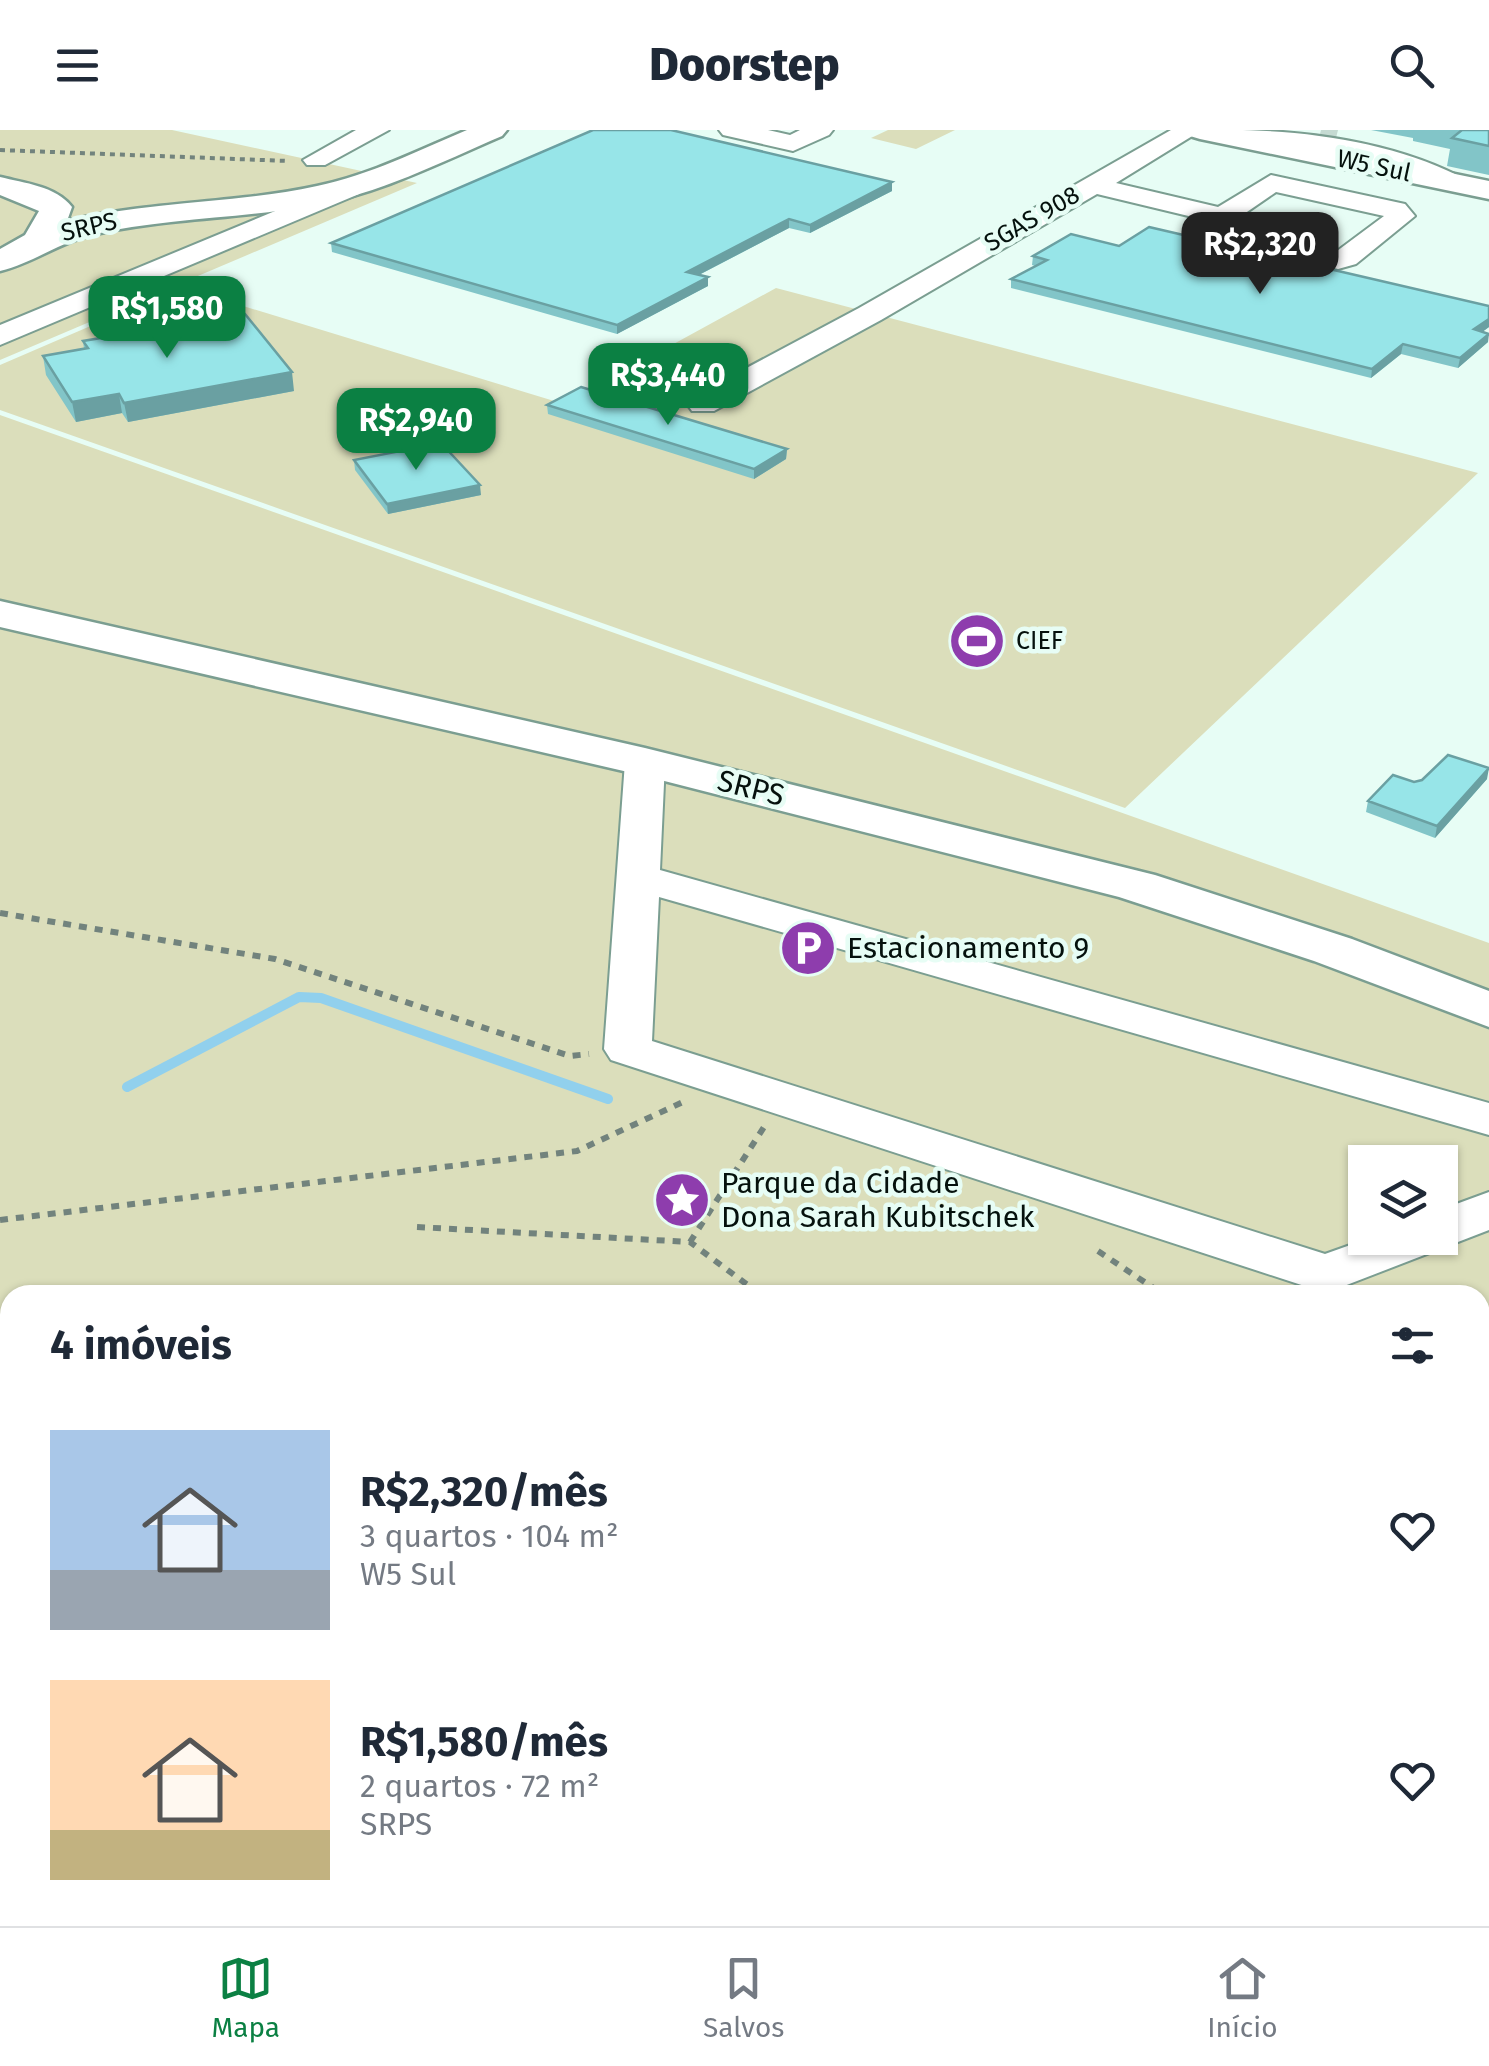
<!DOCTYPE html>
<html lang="pt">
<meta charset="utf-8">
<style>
body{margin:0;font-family:"Fira Sans",sans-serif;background:#f6f6f7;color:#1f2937;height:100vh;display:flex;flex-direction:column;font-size:38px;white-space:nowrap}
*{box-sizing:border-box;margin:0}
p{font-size:32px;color:#747a83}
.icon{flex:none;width:55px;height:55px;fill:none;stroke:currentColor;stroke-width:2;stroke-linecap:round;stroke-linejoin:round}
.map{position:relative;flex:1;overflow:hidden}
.drawer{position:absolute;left:0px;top:1155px;width:1490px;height:642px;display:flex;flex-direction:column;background:#fff;border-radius:30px 30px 0 0;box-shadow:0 2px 8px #0004}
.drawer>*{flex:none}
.buttons{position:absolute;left:1348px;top:1015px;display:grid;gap:20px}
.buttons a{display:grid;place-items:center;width:110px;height:110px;border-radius:0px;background:#fff;box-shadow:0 2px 8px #0004;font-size:50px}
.price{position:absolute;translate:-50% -85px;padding:0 22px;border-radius:20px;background:#0b8043;color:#fff;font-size:32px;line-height:65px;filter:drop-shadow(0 2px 5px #0008)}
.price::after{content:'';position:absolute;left:50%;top:60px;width:30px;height:22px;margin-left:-15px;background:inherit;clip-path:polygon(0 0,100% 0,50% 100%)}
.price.selected{background:#222;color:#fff}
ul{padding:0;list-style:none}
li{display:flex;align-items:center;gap:30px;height:250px;padding:0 50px}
li span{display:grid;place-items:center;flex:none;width:280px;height:200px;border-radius:0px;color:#555}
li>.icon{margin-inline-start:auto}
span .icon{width:120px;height:120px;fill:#fffc;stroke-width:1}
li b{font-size:42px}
h2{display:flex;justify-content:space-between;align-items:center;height:120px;padding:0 50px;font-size:42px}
header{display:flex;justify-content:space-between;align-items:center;height:130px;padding:0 50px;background:#fff;font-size:45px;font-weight:800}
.dock{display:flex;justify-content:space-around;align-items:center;height:140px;border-top:2px solid #e0e1e3;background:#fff;font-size:28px;color:#747a83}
.dock a{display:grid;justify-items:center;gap:5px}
.dock .selected{color:#0b8043}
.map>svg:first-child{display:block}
.green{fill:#dbdebb;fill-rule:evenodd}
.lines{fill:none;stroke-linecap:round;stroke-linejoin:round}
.stream-far1{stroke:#91d0ed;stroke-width:10}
.stream{stroke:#91d0ed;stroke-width:12}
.minor-tunnel{stroke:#c5dad2;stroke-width:29;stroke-dasharray:29 14;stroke-linecap:butt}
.minor-casing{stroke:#7b9e91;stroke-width:4}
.major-casing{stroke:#7b9e91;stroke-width:5}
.path-far2{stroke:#72837d;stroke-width:4;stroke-dasharray:5 5;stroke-linecap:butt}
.path-far1{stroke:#72837d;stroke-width:6;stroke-dasharray:8 8;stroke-linecap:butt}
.path{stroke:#72837d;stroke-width:8;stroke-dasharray:10 10;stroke-linecap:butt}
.minor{fill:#fff;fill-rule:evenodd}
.major{fill:#fff;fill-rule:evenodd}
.wall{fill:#82c5c8}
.shaded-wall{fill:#6aa0a2}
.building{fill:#97e5e8;stroke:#6aa0a2;stroke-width:2.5}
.labels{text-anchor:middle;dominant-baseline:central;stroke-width:9;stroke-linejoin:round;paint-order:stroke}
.far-street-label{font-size:25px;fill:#05110d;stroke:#e7fdf5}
.far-poi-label{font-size:25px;fill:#05110d;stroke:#e7fdf5;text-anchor:start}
.street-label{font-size:30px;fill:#05110d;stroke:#e7fdf5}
.poi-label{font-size:30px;fill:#05110d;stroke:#e7fdf5;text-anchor:start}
</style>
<header><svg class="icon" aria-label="menu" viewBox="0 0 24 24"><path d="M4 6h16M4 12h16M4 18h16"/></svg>Doorstep<svg class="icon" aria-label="search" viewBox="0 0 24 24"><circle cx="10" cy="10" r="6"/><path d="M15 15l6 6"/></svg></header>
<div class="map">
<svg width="1489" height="1796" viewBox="0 0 1489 1796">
<rect width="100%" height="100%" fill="#e7fdf5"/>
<!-- green -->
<path class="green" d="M0 0H172L417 53 0 230Z
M888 0H955L916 19 871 8Z
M181 157 564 274 776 158 1478 343 1125 678 0 280V235Z
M0 285 1489 813V1796H0ZM1365 1032H1440V1108H1365ZM10 1165H1480V1788H10Z"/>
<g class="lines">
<!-- stream-far1 -->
<path class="stream-far1" d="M127 957 299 867 321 868 608 969"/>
<!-- stream -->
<path class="stream" d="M1480 1278 1489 1281"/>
<!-- minor-tunnel -->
<path class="minor-tunnel" d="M1320 4 1336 8"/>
<!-- minor casing -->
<g class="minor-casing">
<path id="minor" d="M356 0H389L325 35H307L303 30Z
M719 0H768L790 5 800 0H833L829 5 793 21 723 5Z
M1171 0H1202L1116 53 1218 77 1271 45 1405 74 1415 86 1356 134 1338 139 1196 104 1192 98 1201 89 1097 64 881 190 714 281H692L687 274 692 267 859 178ZM1276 62 1384 86 1337 121 1228 95Z
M1229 0C1306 0 1391 12 1459 46L1463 52 1450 60 1406 40 1242 8Z
M350 50 359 52 363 58 359 64 0 215V195Z
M645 620 659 623 665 632 660 740 1489 973V1005L659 767 652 911 1325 1124 1370 1108H1440V1080L1489 1062V1100L1326 1163 611 930 604 919 625 632 631 623Z"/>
</g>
<!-- major casing -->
<g class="major-casing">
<path id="major" d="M467 0H507L502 6C439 33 379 64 310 76 237 89 163 88 91 105 58 113 33 133 0 141V119L25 105 39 81 0 65V47C24 53 56 56 72 77L67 91C149 71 234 74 317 56 370 45 417 21 467 0Z
M1185 0H1242L1489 51V69L1200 9 1190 6Z
M0 471 645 618 1155 745 1352 809 1489 861V897L1314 831 1119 767 641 645 0 497Z"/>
</g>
<!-- path-far2 -->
<path class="path-far2" d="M0 20 289 31"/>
<!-- path-far1 -->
<path class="path-far1" d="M0 783 275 829 570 926 589 924
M0 1090 577 1021 683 972
M417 1097 690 1112 761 1165
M690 1112 764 997
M1098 1121 1164 1165"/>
<!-- path -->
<path class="path" d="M758 1162 762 1165
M1161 1162 1165 1165
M0 1238 10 1244
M1480 1323 1489 1326
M1480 1374 1489 1380
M1480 1474 1489 1493
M295 1788 304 1796
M801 1796 809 1788"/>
<!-- minor -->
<use href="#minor" class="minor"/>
<!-- major -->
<use href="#major" class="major"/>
</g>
<!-- wall -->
<path class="wall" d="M1371 0H1489V45L1447 36 1450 19 1413 11V8Z
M892 52V61L810 103 789 98 699 145 708 147V156L617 204 332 122 331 113Z
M1119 116 1489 176V197L1483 201 1488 212 1458 238 1401 224 1371 248 1011 158V149L1035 136 1032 135 1033 126Z
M83 211 294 261 128 292 122 283 76 292 46 245 43 226 84 219Z
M547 275 787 319 786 329 754 349 548 284Z
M354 330 481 365 388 384 355 340Z
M1487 649 1435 708 1366 682 1368 671 1414 652Z"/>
<!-- shaded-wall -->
<path class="shaded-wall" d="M892 52V61L810 103V95Z
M789 89V98L687 151V142Z
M708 147V156L617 204V195Z
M1489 189V197L1473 209 1474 199Z
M1489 204 1488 212 1458 238 1460 228Z
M1403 214 1401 224 1371 248 1372 239Z
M292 242 294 261 128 292 124 273Z
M119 264 122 283 76 292 72 272Z
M787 319 786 329 754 349V339Z
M480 355 481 365 388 384 387 374Z
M1489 638 1487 649 1435 708 1437 696Z"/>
<!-- building -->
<path class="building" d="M593 0H671L892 52 810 95 789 89 687 142 708 147 617 195 331 113Z
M1462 0H1489V16L1452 8Z
M1149 97 1489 176V189L1474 199 1489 204 1460 228 1403 214 1372 239 1011 149 1047 130 1033 126 1071 104 1119 116Z
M245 184 292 242 124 273 119 264 72 272 43 226 88 218 83 211Z
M581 257 787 319 754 339 547 275Z
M441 313 480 355 387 374 354 330Z
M1448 625 1489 638 1437 696 1368 671 1393 645 1414 652 1422 650Z"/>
<!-- icons -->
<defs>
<g id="stadium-disc" transform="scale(2.875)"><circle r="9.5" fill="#8e3dad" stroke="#e7fdf5"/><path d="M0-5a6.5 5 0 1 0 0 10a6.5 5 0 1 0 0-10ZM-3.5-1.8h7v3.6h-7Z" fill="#fff"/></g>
<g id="parking-disc" transform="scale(2.875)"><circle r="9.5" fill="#8e3dad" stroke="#e7fdf5"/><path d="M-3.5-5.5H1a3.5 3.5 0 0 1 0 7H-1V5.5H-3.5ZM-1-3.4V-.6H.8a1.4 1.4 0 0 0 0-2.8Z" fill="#fff"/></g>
<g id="sight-disc" transform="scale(2.875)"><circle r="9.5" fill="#8e3dad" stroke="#e7fdf5"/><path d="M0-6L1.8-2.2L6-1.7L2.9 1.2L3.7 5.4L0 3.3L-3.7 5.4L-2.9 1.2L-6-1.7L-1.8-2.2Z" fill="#fff"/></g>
</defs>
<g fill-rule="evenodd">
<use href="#stadium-disc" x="977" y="511"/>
<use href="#parking-disc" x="808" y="818"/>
<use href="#sight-disc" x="682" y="1070"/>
</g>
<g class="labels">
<!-- far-street labels -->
<g class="far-street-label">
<text transform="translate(1374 36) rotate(12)">W5 Sul</text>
<text transform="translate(1032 89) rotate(-30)">SGAS 908</text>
<text transform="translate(89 97) rotate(-13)">SRPS</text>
</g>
<!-- far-poi labels -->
<g class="far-poi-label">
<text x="1016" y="511">CIEF</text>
</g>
<!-- street labels -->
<g class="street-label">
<text transform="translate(751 658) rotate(14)">SRPS</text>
</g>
<!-- poi labels -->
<g class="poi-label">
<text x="847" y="818">Estacionamento 9</text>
<text x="721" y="1053">Parque da Cidade<tspan x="721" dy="34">Dona Sarah Kubitschek</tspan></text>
</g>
</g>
</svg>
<div class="buttons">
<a><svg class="icon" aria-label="layers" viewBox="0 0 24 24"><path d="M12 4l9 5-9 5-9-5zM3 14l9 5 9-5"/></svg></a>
</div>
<b class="price selected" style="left:1260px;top:167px">R$2,320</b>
<b class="price" style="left:167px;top:231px">R$1,580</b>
<b class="price" style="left:668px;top:298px">R$3,440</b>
<b class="price" style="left:416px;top:343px">R$2,940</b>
<section class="drawer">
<h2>4 imóveis<svg class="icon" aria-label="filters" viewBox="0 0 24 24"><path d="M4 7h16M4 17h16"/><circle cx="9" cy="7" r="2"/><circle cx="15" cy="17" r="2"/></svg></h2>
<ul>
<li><span style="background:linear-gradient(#a9c7e8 70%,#9aa5b1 0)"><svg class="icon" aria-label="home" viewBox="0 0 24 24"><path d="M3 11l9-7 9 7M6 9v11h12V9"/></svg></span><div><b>R$2,320/mês</b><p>3 quartos · 104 m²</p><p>W5 Sul</p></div><svg class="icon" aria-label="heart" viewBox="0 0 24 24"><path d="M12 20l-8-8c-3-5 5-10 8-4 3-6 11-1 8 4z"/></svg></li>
<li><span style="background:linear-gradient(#ffd9b3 75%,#c2b280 0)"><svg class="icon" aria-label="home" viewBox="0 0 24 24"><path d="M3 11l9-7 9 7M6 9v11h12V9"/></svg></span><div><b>R$1,580/mês</b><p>2 quartos · 72 m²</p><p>SRPS</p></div><svg class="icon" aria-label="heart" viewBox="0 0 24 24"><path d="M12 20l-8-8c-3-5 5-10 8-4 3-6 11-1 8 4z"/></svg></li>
</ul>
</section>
</div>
<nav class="dock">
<a class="selected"><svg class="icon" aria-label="map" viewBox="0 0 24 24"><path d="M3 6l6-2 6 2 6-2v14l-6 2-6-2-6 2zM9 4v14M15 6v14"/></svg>Mapa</a>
<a><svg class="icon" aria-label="saved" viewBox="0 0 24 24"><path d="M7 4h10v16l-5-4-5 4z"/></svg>Salvos</a>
<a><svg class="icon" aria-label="home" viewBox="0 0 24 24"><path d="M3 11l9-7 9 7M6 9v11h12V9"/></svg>Início</a>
</nav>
